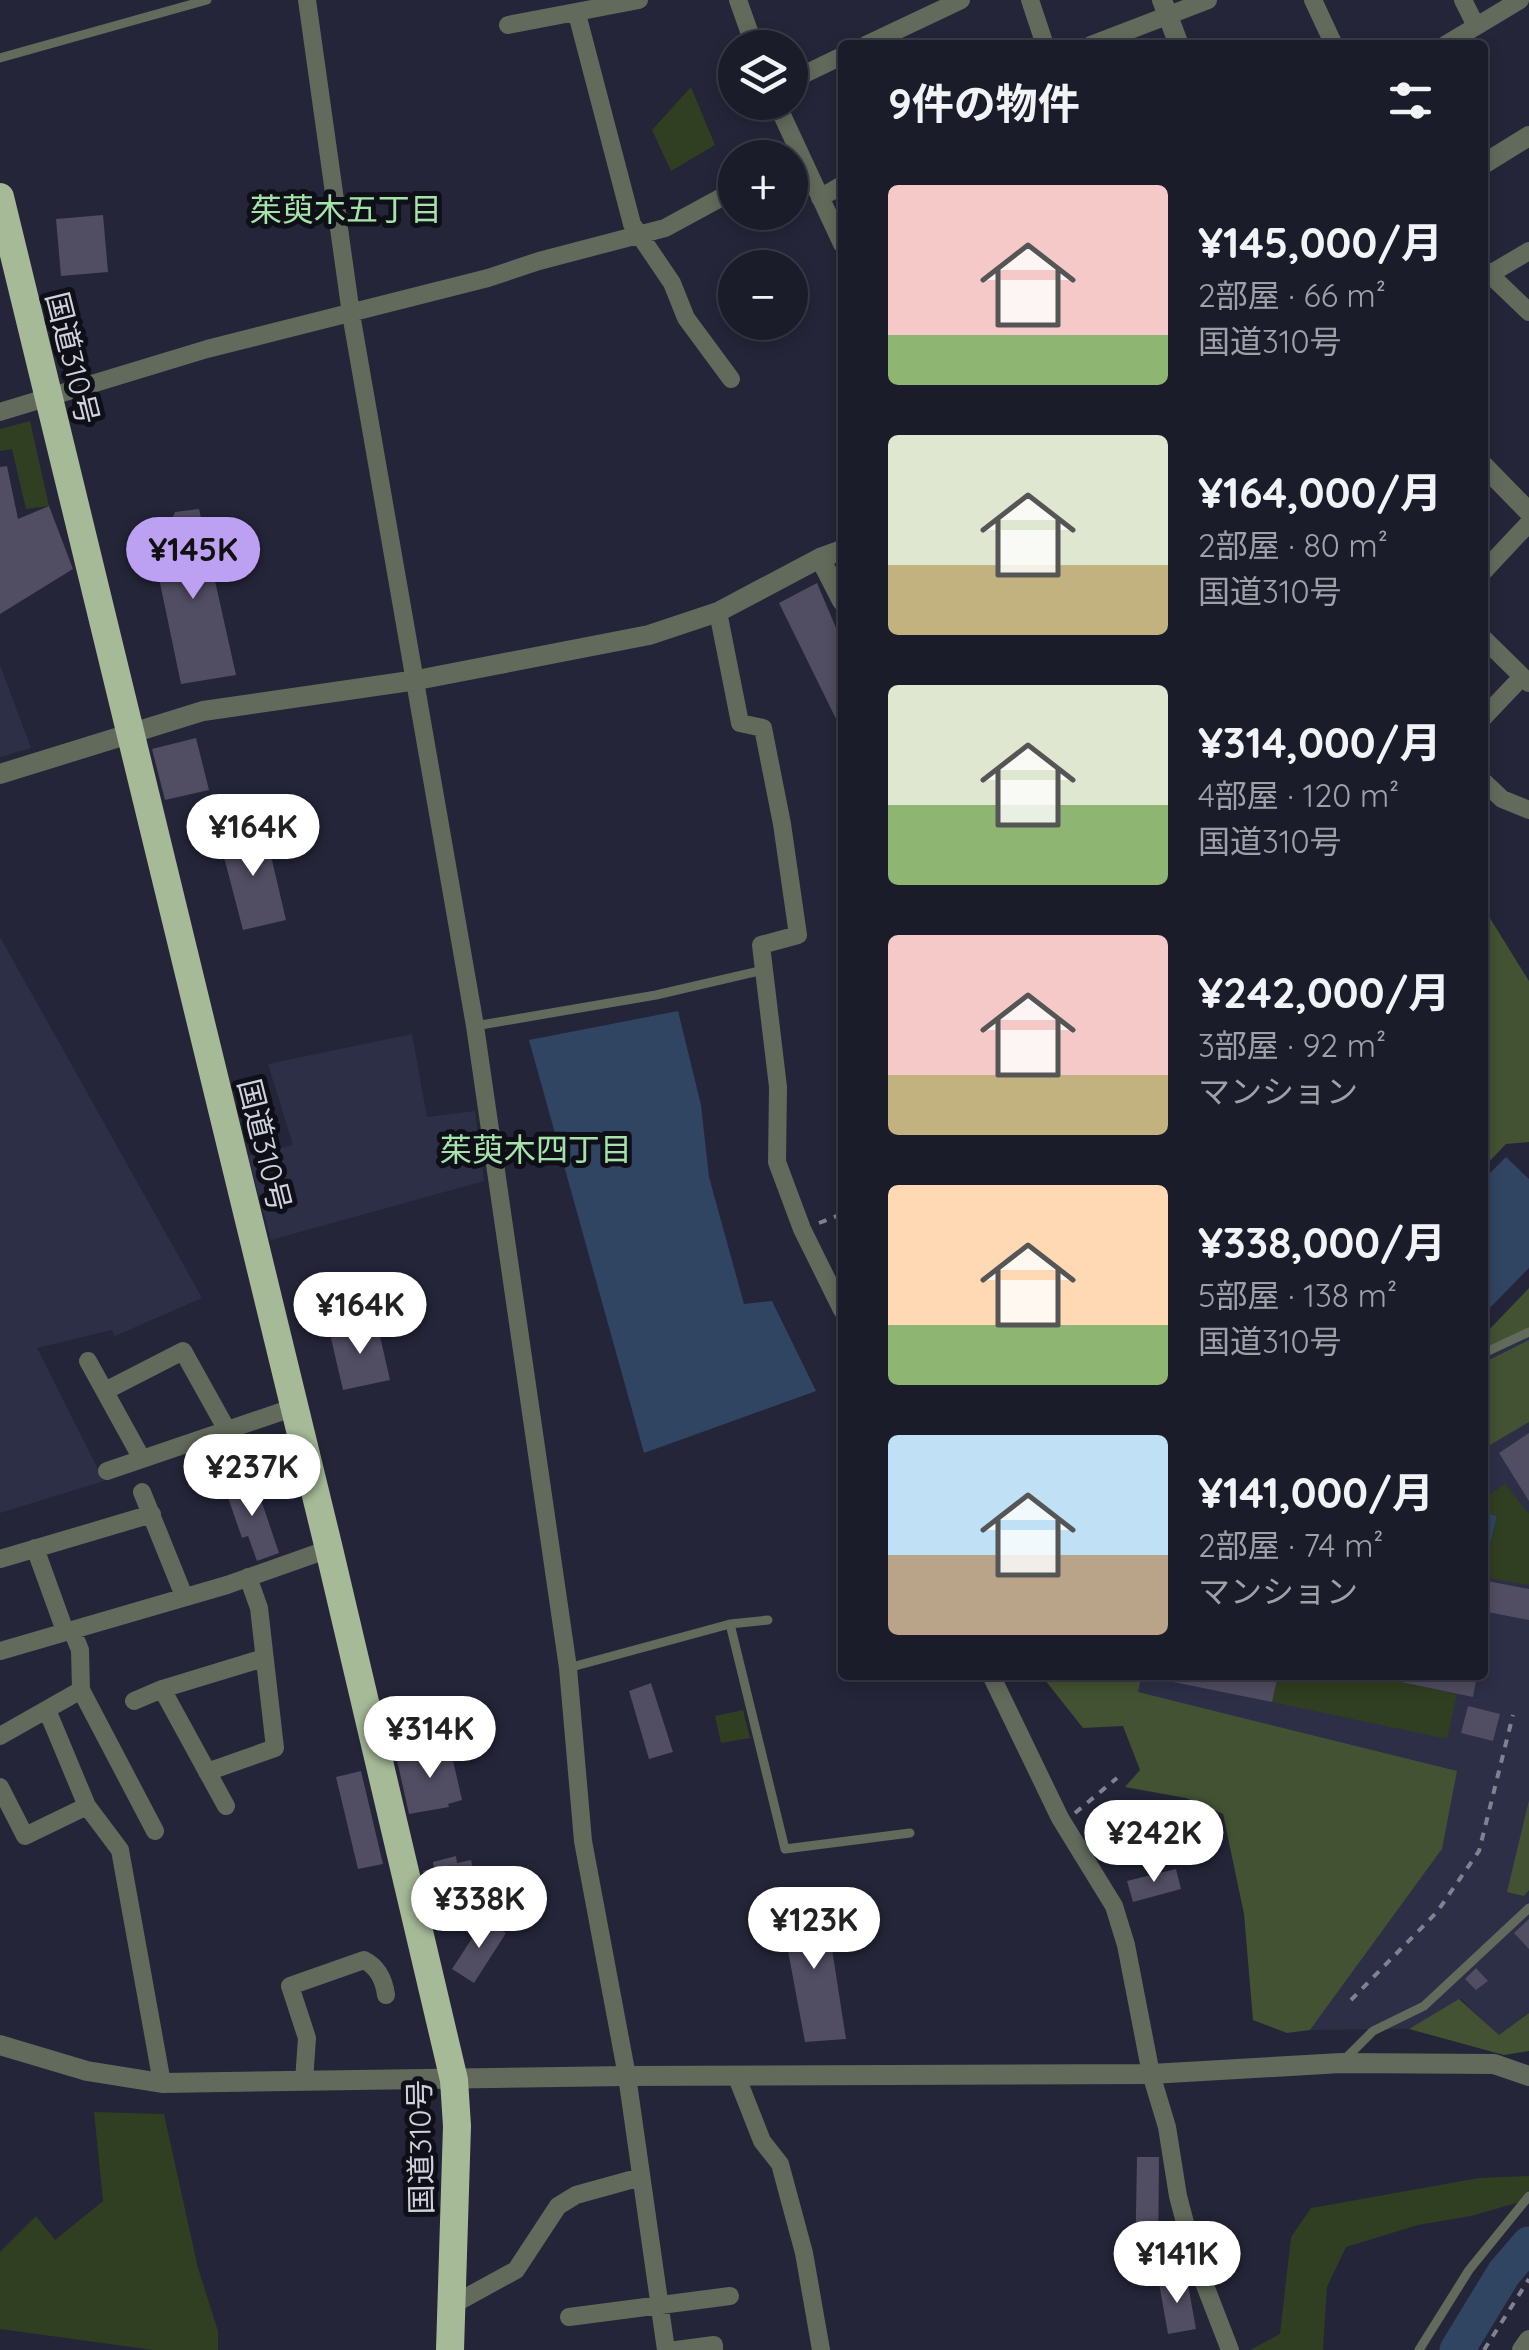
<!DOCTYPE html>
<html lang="ja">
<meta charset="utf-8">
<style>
body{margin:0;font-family:Quicksand,"Noto Sans JP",sans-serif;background:#282936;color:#f1f3f6;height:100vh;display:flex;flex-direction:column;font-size:38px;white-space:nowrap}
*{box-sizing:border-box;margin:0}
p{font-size:32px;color:#a0a1a8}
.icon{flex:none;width:55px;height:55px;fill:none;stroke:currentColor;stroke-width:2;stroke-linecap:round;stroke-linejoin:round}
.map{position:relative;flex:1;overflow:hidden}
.sheet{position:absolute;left:838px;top:40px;width:650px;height:1640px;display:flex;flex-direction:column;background:#1b1c2a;border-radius:10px;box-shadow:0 5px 15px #0003,0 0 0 2px #393a47}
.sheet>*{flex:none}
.fabs{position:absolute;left:718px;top:30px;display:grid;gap:20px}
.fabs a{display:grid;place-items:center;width:90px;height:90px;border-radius:50%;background:#1b1c2a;box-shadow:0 5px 15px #0003,0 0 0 2px #393a47;font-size:50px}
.price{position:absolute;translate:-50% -85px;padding:0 22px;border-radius:35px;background:#fff;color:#222;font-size:32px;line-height:65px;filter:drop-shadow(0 2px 5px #0008)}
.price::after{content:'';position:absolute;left:50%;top:60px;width:30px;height:22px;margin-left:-15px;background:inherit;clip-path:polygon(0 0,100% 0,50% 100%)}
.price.on{background:#bca0f2;color:#111}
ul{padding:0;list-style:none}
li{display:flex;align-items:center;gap:30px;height:250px;padding:0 50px}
li span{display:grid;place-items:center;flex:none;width:280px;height:200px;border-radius:10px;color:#555}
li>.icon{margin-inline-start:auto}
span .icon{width:120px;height:120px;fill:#fffc;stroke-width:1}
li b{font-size:42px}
h2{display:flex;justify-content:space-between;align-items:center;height:120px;padding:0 50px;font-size:42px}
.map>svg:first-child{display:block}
.built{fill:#2d2f47}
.green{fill:#303e21}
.forest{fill:#425232}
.water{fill:#2f4561}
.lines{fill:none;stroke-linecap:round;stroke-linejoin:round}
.river{stroke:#2f4561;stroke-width:35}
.building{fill:#514d62}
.path{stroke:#808291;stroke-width:4;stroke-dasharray:8 8;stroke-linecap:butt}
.service{stroke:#616a5b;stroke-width:9}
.minor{stroke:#616a5b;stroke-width:18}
.tertiary{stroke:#616a5b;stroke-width:20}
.trunk{stroke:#a6ba98;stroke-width:28}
.labels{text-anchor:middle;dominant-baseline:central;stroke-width:10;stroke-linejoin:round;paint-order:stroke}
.street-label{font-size:30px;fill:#cfd1dd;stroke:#0f0f17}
.neighbourhood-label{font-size:32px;fill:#a6e3ab;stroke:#0f0f17}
</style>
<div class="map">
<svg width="1529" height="2350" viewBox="0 0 1529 2350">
<rect width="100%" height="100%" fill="#242538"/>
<!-- built -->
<path class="built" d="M0 665 31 748 0 757Z
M0 937 202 1298 115 1336 112 1330 37 1348 104 1481 0 1513Z
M412 1034 427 1117 475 1111 484 1181 271 1240 248 1156 293 1145 268 1064Z
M1529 1332V2013L1499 2036 1461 1999 1409 2029 1310 2030 1442 1849 1137 1692 1142 1675H1482L1483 1353Z"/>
<!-- green -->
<path class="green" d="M691 87 715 145 671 171 652 130Z
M30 421 49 506 26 509 12 449 0 451V429Z
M1505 1484 1529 1514V1585L1483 1577 1497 1517 1483 1513V1499Z
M1278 1675H1369L1457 1694 1447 1739 1272 1702Z
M743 1710 750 1738 721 1743 715 1716Z
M94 2112 164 2114 198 2268 218 2331V2350H153L0 2329V2252L36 2216 55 2240 103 2201Z
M1529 2176V2190L1520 2202 1471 2216 1418 2225 1346 2247 1327 2287 1323 2350H1250L1280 2334 1291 2237 1311 2208 1479 2178Z"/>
<!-- forest -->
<path class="forest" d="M1483 907 1529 981V1142L1506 1144 1483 1168Z
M1529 1288V1332L1483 1354V1336Z
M1529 1340V1422L1485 1448 1482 1445 1483 1363Z
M1041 1675H1142L1138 1692 1457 1771 1442 1849 1310 2030 1287 2033 1253 2020 1244 1914 1223 1814 1186 1798 1125 1787 1140 1770 1123 1726 1083 1728Z
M1529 1800V1890L1524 1896 1507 1892Z
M1459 1999 1499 2035 1529 2013V2051L1504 2055 1409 2029Z"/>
<!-- water -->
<path class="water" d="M678 1011 701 1105 709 1177 744 1304 772 1301 816 1391 644 1453 529 1040Z
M1506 1157 1529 1179V1268L1483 1315V1180Z
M1483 1513 1497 1516 1483 1573 1482 1513Z"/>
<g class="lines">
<!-- river -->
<path class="river" d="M1457 2350 1504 2273 1529 2244"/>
</g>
<!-- building -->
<path class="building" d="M103 215 108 272 61 276 56 219Z
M7 466 18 519 49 506 73 569 0 614V467Z
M199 509 236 675 181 684 155 559 175 512Z
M817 583 842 642V731L779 603Z
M196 738 209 790 165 800 152 749Z
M264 826 286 920 243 930 220 842Z
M377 1323 390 1380 343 1390 330 1334Z
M1529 1433V1501L1499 1453Z
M254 1479 279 1553 257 1561 248 1536 242 1538 225 1489Z
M1482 1580 1529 1589V1620L1482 1611Z
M1173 1675H1278L1272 1702 1173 1682Z
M1402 1675H1477L1473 1697 1401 1682Z
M651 1683 673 1752 649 1759 629 1691Z
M1468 1706 1500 1714 1493 1741 1461 1733Z
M450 1747 462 1800 448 1804 449 1807 409 1814 397 1760Z
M361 1771 383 1864 358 1869 336 1777Z
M456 1856 457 1863 471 1860 477 1886 483 1885 486 1899 433 1916 423 1871 434 1868 433 1862Z
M1176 1869 1181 1889 1133 1902 1127 1881Z
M825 1904 846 2039 805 2042 780 1908Z
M1529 1919V1949L1514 1933Z
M484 1920 506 1933 474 1983 452 1969Z
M1476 1968 1488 1981 1476 1990 1465 1979Z
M1137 2157H1159L1158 2269 1135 2268Z
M1187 2279 1196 2329 1168 2334 1159 2283Z"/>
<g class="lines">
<!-- path -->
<path class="path" d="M819 1223 842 1214
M1075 1813 1117 1778
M1351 2000 1437 1912 1479 1851 1513 1715
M1484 2350 1529 2279"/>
<!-- service -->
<path class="service" d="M0 58 207 0
M475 1026 656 995 764 970
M1482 1354 1529 1332
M730 1624 785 1849 910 1833
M568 1668 730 1624 768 1620
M1343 2061 1373 2031 1424 2006 1529 1908
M1419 2350 1469 2270 1529 2196"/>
<!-- minor -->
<path class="minor" d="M307 0 351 314 475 1026 568 1668 583 1841 627 2076 666 2350
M738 0 755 48
M1030 0 1045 45
M1313 0 1334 45
M1463 0 1476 26
M577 14 632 224 672 283 686 318 731 379
M508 25 639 0
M866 45 961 0
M1091 45 1208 0
M1445 45 1520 0
M790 81 842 56
M776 102 842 244
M820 198 842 185
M1482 267 1529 312
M1490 274 1529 251
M0 412 207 349 488 278 539 261 665 228 735 190
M1482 573 1529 523
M718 612 740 723 763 728 782 824 798 935 761 945 778 1087 777 1162 802 1229 842 1310
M1482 637 1529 683
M1482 719 1522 677
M1482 780 1502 799 1529 810
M88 1361 142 1459
M105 1391 183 1351 227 1430
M107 1471 295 1407
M142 1492 184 1596
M35 1548 65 1631
M0 1559 152 1514
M0 1651 227 1585 329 1549
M991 1675 1060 1818 1114 1906 1126 1945 1151 2074 1167 2127 1178 2196 1194 2257 1230 2350
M162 1689 226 1806
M81 1690 155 1831
M134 1701 162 1689 264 1658
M47 1710 87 1806 120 1850 162 2083
M0 1736 81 1690 80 1650 72 1630
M207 1772 275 1748 259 1608 248 1577
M0 1787 25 1836 87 1806
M736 2075 762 2141 780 2164 804 2253 821 2350
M304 2081 307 2038 290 1986 364 1960C378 1967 384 1980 386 1995
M452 2305 516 2270 558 2206 576 2195 641 2177
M569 2317 730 2296
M676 2350 714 2345V2350"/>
<!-- tertiary -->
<path class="tertiary" d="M1162 0 1179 45
M1482 165 1529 136
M1482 464 1529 512
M820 558 842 601
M0 774 203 711 417 680 649 635 718 612 820 558 842 550
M0 2045 87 2071 162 2083 627 2076 1151 2074 1341 2063 1494 2064 1529 2076
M1522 2350 1529 2340"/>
<!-- trunk -->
<path class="trunk" d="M0 197 329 1549 454 2080 457 2126 450 2350"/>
</g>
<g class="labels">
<!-- street labels -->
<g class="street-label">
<text transform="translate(73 358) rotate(76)">国道310号</text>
<text transform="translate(265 1145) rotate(76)">国道310号</text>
<text transform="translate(420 2147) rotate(-91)">国道310号</text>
</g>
<!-- neighbourhood labels -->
<g class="neighbourhood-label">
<text x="346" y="209">茱萸木五丁目</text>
<text x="536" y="1149">茱萸木四丁目</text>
</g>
</g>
</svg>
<div class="fabs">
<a><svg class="icon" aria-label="layers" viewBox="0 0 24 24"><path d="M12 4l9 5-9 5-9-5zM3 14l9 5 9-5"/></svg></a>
<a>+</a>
<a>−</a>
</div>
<b class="price on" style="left:193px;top:602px">¥145K</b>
<b class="price" style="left:253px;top:879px">¥164K</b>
<b class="price" style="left:360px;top:1357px">¥164K</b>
<b class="price" style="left:252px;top:1519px">¥237K</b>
<b class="price" style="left:430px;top:1781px">¥314K</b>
<b class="price" style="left:1154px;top:1885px">¥242K</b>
<b class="price" style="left:479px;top:1951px">¥338K</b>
<b class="price" style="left:814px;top:1972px">¥123K</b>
<b class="price" style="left:1177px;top:2306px">¥141K</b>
<section class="sheet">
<h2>9件の物件<svg class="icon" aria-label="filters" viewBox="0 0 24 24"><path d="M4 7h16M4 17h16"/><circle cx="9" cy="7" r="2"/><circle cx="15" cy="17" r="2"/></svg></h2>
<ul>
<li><span style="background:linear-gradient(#f6c9c9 75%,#8fb573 0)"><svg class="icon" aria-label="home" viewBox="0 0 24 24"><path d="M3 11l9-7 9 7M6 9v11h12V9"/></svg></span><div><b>¥145,000/月</b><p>2部屋 · 66 m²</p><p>国道310号</p></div></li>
<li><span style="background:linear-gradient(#dfe7d0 65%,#c2b280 0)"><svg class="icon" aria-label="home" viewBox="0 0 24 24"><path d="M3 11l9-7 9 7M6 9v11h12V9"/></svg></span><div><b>¥164,000/月</b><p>2部屋 · 80 m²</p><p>国道310号</p></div></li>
<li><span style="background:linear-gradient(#dfe7d0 60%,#8fb573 0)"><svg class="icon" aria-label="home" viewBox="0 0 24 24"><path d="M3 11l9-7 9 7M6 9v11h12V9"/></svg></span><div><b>¥314,000/月</b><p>4部屋 · 120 m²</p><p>国道310号</p></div></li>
<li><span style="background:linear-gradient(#f6c9c9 70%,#c2b280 0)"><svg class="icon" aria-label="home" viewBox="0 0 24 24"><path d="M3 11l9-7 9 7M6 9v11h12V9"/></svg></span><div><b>¥242,000/月</b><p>3部屋 · 92 m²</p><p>マンション</p></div></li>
<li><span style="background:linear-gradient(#ffd9b3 70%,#8fb573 0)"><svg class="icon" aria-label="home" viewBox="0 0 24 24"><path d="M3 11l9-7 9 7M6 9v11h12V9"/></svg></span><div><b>¥338,000/月</b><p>5部屋 · 138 m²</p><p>国道310号</p></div></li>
<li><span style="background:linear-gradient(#bfe0f5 60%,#b9a48a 0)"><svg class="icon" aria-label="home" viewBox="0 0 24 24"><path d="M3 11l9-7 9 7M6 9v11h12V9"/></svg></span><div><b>¥141,000/月</b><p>2部屋 · 74 m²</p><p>マンション</p></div></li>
</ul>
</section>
</div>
